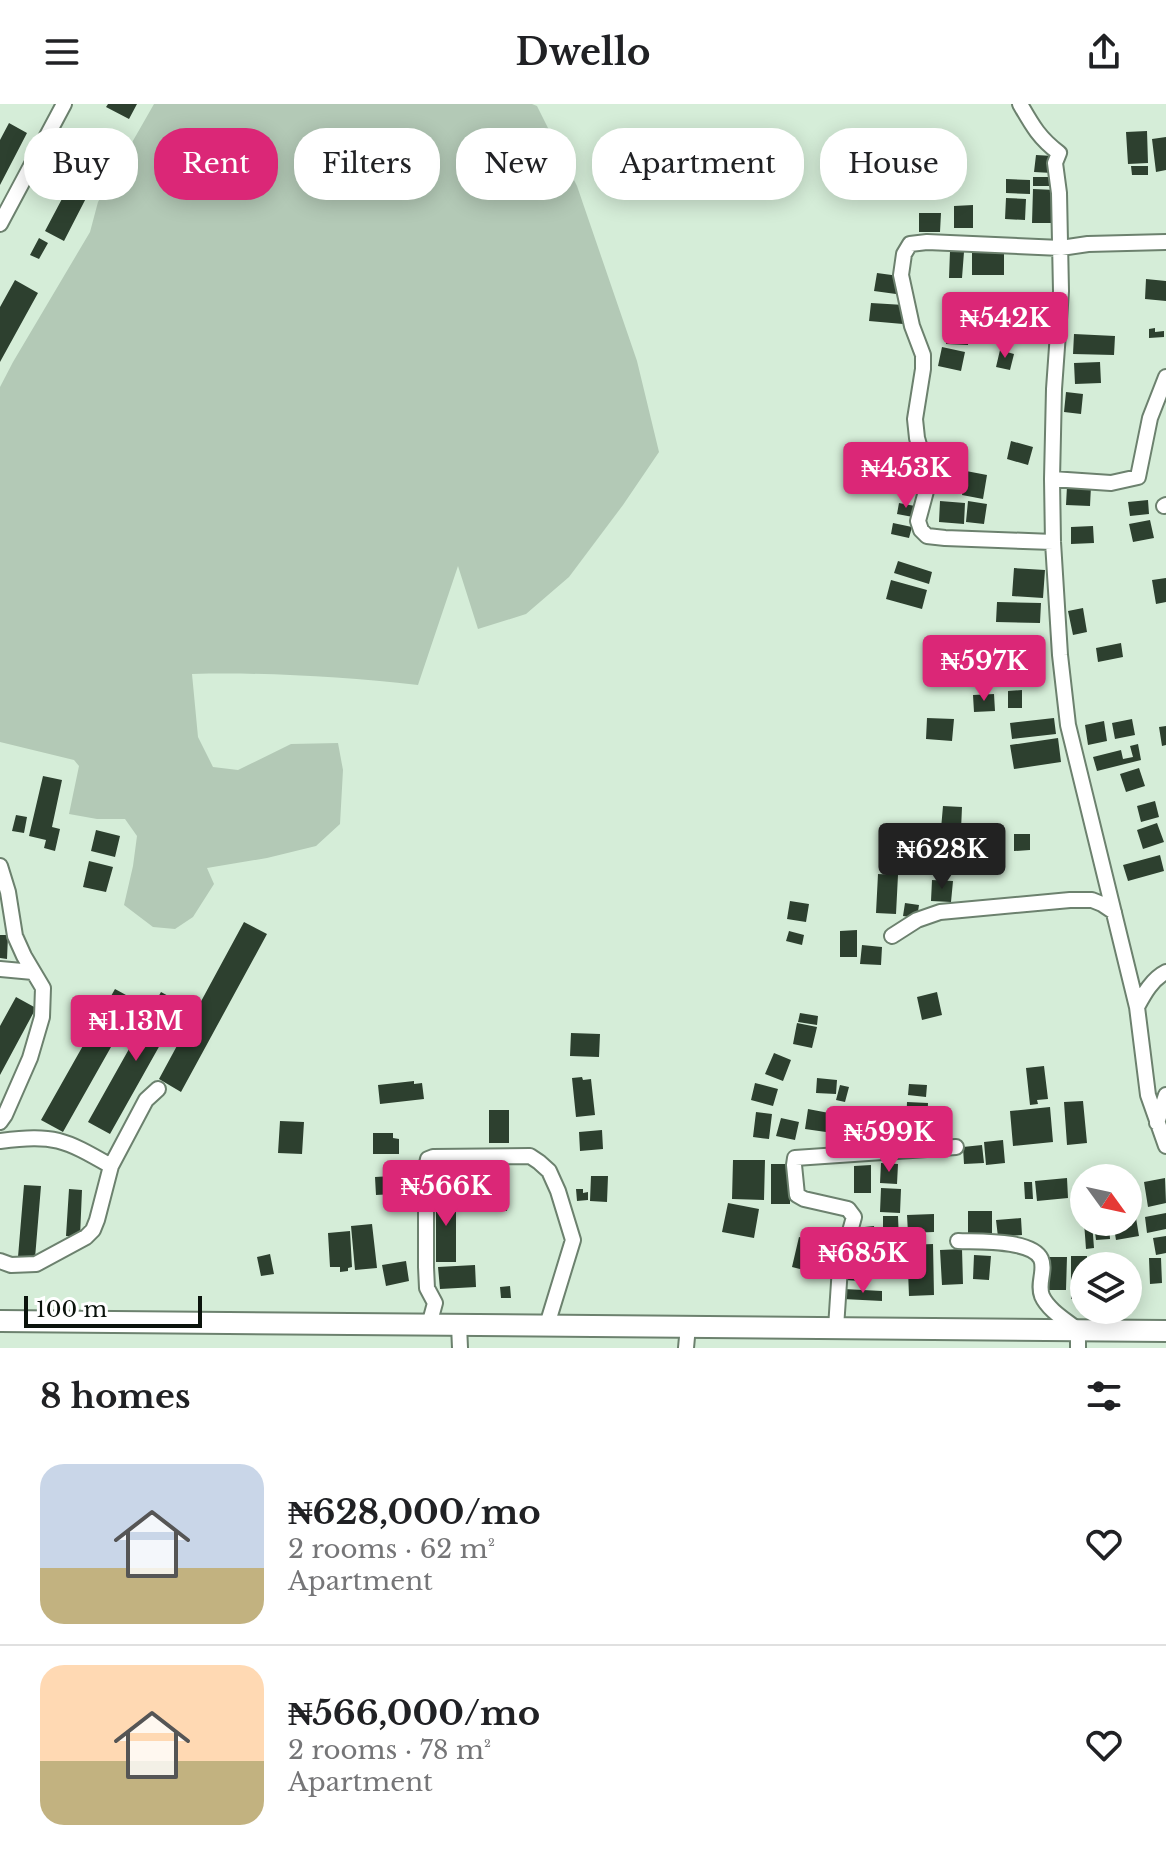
<!DOCTYPE html>
<meta charset="utf-8">
<style>
body{margin:0;font-family:"Libre Baskerville",serif;background:#f2f2f2;color:#202124;height:100vh;display:flex;flex-direction:column;font-size:30px;white-space:nowrap}
*{box-sizing:border-box;margin:0}
p{font-size:26px;color:#757577}
.icon{flex:none;width:44px;height:44px;fill:none;stroke:currentColor;stroke-width:2;stroke-linecap:round;stroke-linejoin:round}
.map{position:relative;height:1244px;overflow:hidden}
.details{display:flex;flex-direction:column;background:#fff;flex:1}
.details>*{flex:none}
.top-card{position:absolute;left:24px;top:24px;width:1118px;height:72px;display:flex;gap:16px}
.needle{width:52px;rotate:123deg}
.fabs{position:absolute;left:1070px;top:1060px;display:grid;gap:16px}
.fabs a{display:grid;place-items:center;width:72px;height:72px;border-radius:50%;background:#fff;box-shadow:0 4px 20px #0003;font-size:40px}
.scale{position:absolute;left:24px;bottom:20px;width:178px;box-sizing:border-box;padding-left:8px;border:4px solid #0b130c;border-top:0;font-size:22px;line-height:28px;white-space:nowrap;color:#0b130c;-webkit-text-stroke:6px #fff;paint-order:stroke}
.price{position:absolute;translate:-50% -68px;padding:0 18px;border-radius:8px;background:#db2777;color:#fff;font-size:26px;line-height:52px;filter:drop-shadow(0 2px 4px #0008)}
.price::after{content:'';position:absolute;left:50%;top:48px;width:24px;height:18px;margin-left:-12px;background:inherit;clip-path:polygon(0 0,100% 0,50% 100%)}
.price.active{background:#222;color:#fff}
ul{padding:0;list-style:none}
li{display:flex;align-items:center;gap:24px;height:200px;padding:0 40px}
li+li{border-top:2px solid #e0e0e0}
li span{display:grid;place-items:center;flex:none;width:224px;height:160px;border-radius:24px;color:#555}
li>.icon{margin-inline-start:auto}
span .icon{width:96px;height:96px;fill:#fffc;stroke-width:1}
li b{font-size:34px}
h2{display:flex;justify-content:space-between;align-items:center;height:96px;padding:0 40px;font-size:34px}
.chip{padding:0 28px;border-radius:32px;background:#fff;box-shadow:0 4px 20px #0003;font-size:28px;line-height:72px}
.chip.active{background:#db2777;color:#fff}
header{display:flex;justify-content:space-between;align-items:center;height:104px;padding:0 40px;background:#fff;font-size:36px;font-weight:800}
.map>svg:first-child{display:block}
.green{fill:#b3c9b6}
.building{fill:#2d402f}
.lines{fill:none;stroke-linecap:round;stroke-linejoin:round}
.street-casing{stroke:#6c816e;stroke-width:18}
.primary-casing{stroke:#6c816e;stroke-width:24}
.street{stroke:#fff;stroke-width:14}
.primary{stroke:#fff;stroke-width:20}
</style>
<header><svg class="icon" aria-label="menu" viewBox="0 0 24 24"><path d="M4 6h16M4 12h16M4 18h16"/></svg>Dwello<svg class="icon" aria-label="share" viewBox="0 0 24 24"><path d="M12 15V3M7 8l5-5 5 5M5 13v7h14v-7"/></svg></header>
<div class="map">
<svg width="1166" height="1244" viewBox="0 0 1166 1244">
<rect width="100%" height="100%" fill="#d5edd8"/>
<!-- green -->
<path class="green" d="M154 0H532L537 2 577 82 637 257 659 348 623 401 569 473 526 510 478 525 458 462 418 581C343 573 268 568 192 570L198 633 213 663 238 666 291 640 338 639 343 666 340 720 316 742 267 754 207 764 214 780 193 813 175 825 153 823 124 801 133 762 137 732 125 715H97L69 710 79 662 74 656 0 638V283L13 258 90 128 98 98Z"/>
<!-- building -->
<path class="building" d="M108 0H137L129 15 106 3Z
M9 19 27 29 0 81V36Z
M1147 27 1148 59 1128 60 1126 28Z
M1166 33V66L1156 68 1152 35Z
M1036 51 1053 52 1052 69 1034 68Z
M82 57 100 67 64 137 45 127Z
M1131 62H1148V71H1132Z
M1033 73H1056V82H1033Z
M1006 75 1030 76V90L1006 89Z
M1033 85 1055 86 1053 119H1032Z
M1006 94 1026 95 1025 116 1005 115Z
M973 101V124H954V102Z
M919 109H941L940 128H919Z
M39 134 48 139 39 155 30 151Z
M972 145H1004V171H972Z
M950 147 964 148 962 174H949Z
M877 169 899 172 896 190 874 187Z
M1146 175 1166 177V197L1145 195Z
M15 176 38 189 0 258V203Z
M1008 196 1019 199 1015 215 1004 213Z
M1021 198 1041 203 1036 220 1016 216Z
M871 199 904 201 903 220 869 217Z
M948 200 970 201 968 241 946 240Z
M1155 224V228L1164 227V233L1149 234V225Z
M1074 230 1115 232 1114 251 1073 250Z
M942 243 965 248 961 267 938 262Z
M1000 246 1014 250 1010 266 996 263Z
M1100 258 1101 279 1075 280 1074 259Z
M1066 288 1083 290 1081 310 1064 308Z
M1011 337 1033 343 1028 361 1007 355Z
M966 367 987 371 983 395 962 391Z
M1067 382H1091L1090 402 1066 401Z
M1148 396 1149 410 1130 412 1128 398Z
M940 397 965 399 964 420 939 418Z
M968 397 987 400 984 420 966 418Z
M899 399 915 402 913 413 897 410Z
M1150 416 1154 434 1133 438 1129 420Z
M893 419 912 423 909 434 891 430Z
M1093 422 1094 439 1071 440V423Z
M898 457 932 468 929 480 894 469Z
M1014 464 1045 466 1043 494 1012 492Z
M1166 474V498L1156 500 1152 476Z
M891 476 927 486 922 505 886 495Z
M997 498 1041 499 1040 519 996 518Z
M1083 504 1087 528 1073 531 1068 507Z
M1121 539 1123 553 1098 558 1096 544Z
M1022 586V604H1008V587Z
M994 590 995 607 974 608 973 591Z
M927 614 954 615 952 637 926 635Z
M1054 614 1056 630 1012 635 1010 619Z
M1132 615 1135 631 1115 635 1112 619Z
M1104 617 1107 637 1088 641 1085 621Z
M1166 622V641L1162 642 1159 623Z
M1058 634 1061 658 1014 665 1010 641Z
M1138 640 1141 656 1097 667 1093 653 1121 646 1123 655 1133 653 1130 642Z
M1139 664 1145 682 1126 688 1120 670Z
M43 672 62 676 52 723 60 725 55 747 44 744 46 736 29 732Z
M1155 697 1159 713 1141 718 1137 702Z
M943 702 962 703 961 726 941 725Z
M16 711 27 713 24 729 12 727Z
M1157 719 1164 738 1143 745 1137 726Z
M96 726 120 732 115 753 91 747Z
M1014 730H1030V746L1014 747Z
M920 731 938 732 937 748 919 747Z
M946 734H964V750L946 751Z
M1160 751 1164 767 1128 777 1123 761Z
M89 757 113 763 106 788 83 783Z
M878 770 898 771 896 810 876 809Z
M932 776 953 777 951 798 931 797Z
M790 797 809 800 806 818 787 815Z
M905 799 919 801 917 814 903 812Z
M244 818 267 830 181 988 159 975Z
M857 826V853H840V827Z
M789 827 804 831 802 841 786 837Z
M0 831H8L7 855 0 854Z
M862 841 882 843 881 861 860 860Z
M115 885 137 897 63 1028 41 1016Z
M161 888 183 900 110 1030 88 1018Z
M937 888 942 911 922 916 917 893Z
M16 893 36 904 0 971V922Z
M800 909 818 912 817 921 798 918Z
M797 919 817 923 812 944 793 940Z
M571 929 600 930 599 953 570 952Z
M774 949 791 956 783 977 765 970Z
M1044 962 1048 995 1037 996 1038 1000 1030 1001 1026 964Z
M582 973 583 976 591 975 595 1011 576 1013 572 974Z
M817 974 837 976 836 990 816 989Z
M414 977V980L422 979 424 995 380 1000 378 981Z
M755 979 778 985 773 1002 751 996Z
M909 980 927 981 926 993 908 991Z
M840 981 849 983 845 998 836 996Z
M1083 997 1087 1039 1067 1041 1064 998Z
M907 998 928 999 927 1026 906 1025Z
M1050 1003 1053 1038 1013 1042 1010 1007Z
M808 1005 829 1009 826 1028 805 1025Z
M879 1005H897L898 1028 880 1029Z
M489 1006H509V1039H489Z
M836 1007 851 1008 849 1030 835 1029Z
M756 1008 772 1010 769 1035 753 1033Z
M781 1014 799 1018 795 1036 776 1032Z
M280 1017 304 1018 302 1050 278 1049Z
M602 1026 603 1045 580 1047 579 1028Z
M373 1029H393V1034L399 1035V1050H373Z
M1003 1036 1005 1059 986 1061 984 1038Z
M982 1041 984 1059 964 1060 963 1043Z
M733 1056H765L764 1096 732 1095Z
M881 1059 898 1060 897 1080 880 1079Z
M771 1060H790V1100H771Z
M871 1061V1089H854V1062Z
M1108 1063 1110 1074H1087L1086 1067Z
M487 1068H509L507 1107H493L494 1079H490V1107H479V1069H485L486 1082Z
M393 1072 394 1090 376 1091 375 1073Z
M591 1072H608L607 1098 590 1097Z
M1067 1074 1068 1094 1037 1097 1035 1077Z
M1165 1074 1166 1099 1148 1103 1144 1078Z
M1024 1078H1032L1033 1095H1025Z
M24 1081 41 1082 35 1154 18 1153Z
M881 1084 901 1085 900 1109 880 1108Z
M69 1085 82 1086 80 1133 66 1132Z
M576 1085H583V1089L588 1088V1096L577 1097Z
M436 1091H456V1158H436Z
M728 1099 759 1105 754 1134 722 1128Z
M968 1107H992V1130H968Z
M1166 1109V1125L1147 1129 1145 1113Z
M934 1110V1128L908 1129 907 1111Z
M883 1112H898L899 1137 883 1138Z
M1021 1114 1022 1131 998 1133 996 1116Z
M1136 1114 1139 1132 1116 1136 1113 1118H1128V1115Z
M1084 1118H1092L1094 1144 1086 1145Z
M1109 1118 1110 1135 1096 1136 1094 1120Z
M372 1120 377 1164 355 1166 351 1122Z
M874 1122 876 1140 857 1142 855 1124Z
M350 1127 352 1163 348 1164V1167L340 1168V1163H330L328 1129Z
M1166 1132V1149L1156 1151 1153 1134Z
M799 1133 819 1138 812 1168 792 1163Z
M933 1140 934 1191 909 1192 907 1141Z
M962 1145 963 1180 942 1181 940 1146Z
M878 1148 881 1174 864 1176 861 1150Z
M904 1149 905 1173H887L886 1150Z
M270 1150 274 1170 261 1172 257 1153Z
M974 1151 991 1152 989 1176 973 1175Z
M1071 1152H1087V1162H1084V1183H1071Z
M846 1153H861L860 1177 846 1176Z
M1048 1153H1067L1066 1186H1047Z
M1149 1154H1161L1162 1179 1150 1180Z
M1115 1155 1116 1162H1099L1098 1157Z
M406 1157 409 1177 386 1182 382 1161Z
M475 1161 476 1183 440 1185 438 1163Z
M510 1182 511 1194H501L500 1183Z
M844 1185 882 1187V1197L843 1195Z
M1071 1187H1084V1195H1071Z"/>
<g class="lines">
<!-- street casing -->
<g class="street-casing">
<path id="street" d="M1020 0C1032 21 1039 34 1059 49L1055 59 1059 89 1061 187 1054 285 1052 375 1053 438 1060 551 1068 621 1137 903 1148 991 1166 1042
M0 120 64 0
M1052 375 1111 379 1138 373 1150 314 1166 273
M1164 402 1166 401
M1053 438 945 434 927 432 921 426 918 417 929 376 917 334 915 315 923 265V251L912 222 901 171 904 150 910 140 927 138 1061 144 1088 140 1166 138
M0 762 8 788 15 832 24 852 43 884 42 913 30 954 5 1011 0 1018
M892 832 917 816 940 808 1070 796H1092L1102 800 1114 808
M0 865 33 868
M1137 903C1144 890 1152 875 1166 868
M1157 1019 1166 991
M0 1037C54 1030 64 1035 111 1062
M958 1137C977 1138 1032 1135 1041 1155 1046 1166 1037 1180 1042 1192 1048 1206 1067 1217 1078 1226V1244
M0 1157 11 1161 36 1160 86 1133 93 1126 97 1116 111 1062 146 996 158 985
M429 1221 435 1199 427 1184 426 1163V1064L428 1055 433 1053 530 1052 539 1058 549 1067 558 1087 573 1136 547 1221
M459 1221 460 1244
M836 1224 840 1163 854 1113 848 1105 804 1095 797 1091 794 1061 795 1054 956 1043
M686 1244 688 1222"/>
</g>
<!-- primary casing -->
<g class="primary-casing">
<path id="primary" d="M0 1217 1166 1227"/>
</g>
<!-- street -->
<use href="#street" class="street"/>
<!-- primary -->
<use href="#primary" class="primary"/>
</g>
</svg>
<div class="fabs">
<a><svg class="needle" viewBox="-14 -14 28 28"><path d="M0-13l5 13h-10z" fill="#e53935"/><path d="M0 13l5-13h-10z" fill="#757577"/></svg></a>
<a><svg class="icon" aria-label="layers" viewBox="0 0 24 24"><path d="M12 4l9 5-9 5-9-5zM3 14l9 5 9-5"/></svg></a>
</div>
<div class="scale">100 m</div>
<b class="price" style="left:1005px;top:256px">₦542K</b>
<b class="price" style="left:906px;top:406px">₦453K</b>
<b class="price" style="left:984px;top:599px">₦597K</b>
<b class="price active" style="left:942px;top:787px">₦628K</b>
<b class="price" style="left:136px;top:959px">₦1.13M</b>
<b class="price" style="left:889px;top:1070px">₦599K</b>
<b class="price" style="left:446px;top:1124px">₦566K</b>
<b class="price" style="left:863px;top:1191px">₦685K</b>
<div class="top-card">
<a class="chip">Buy</a>
<a class="chip active">Rent</a>
<a class="chip">Filters</a>
<a class="chip">New</a>
<a class="chip">Apartment</a>
<a class="chip">House</a>
</div>
</div>
<section class="details">
<h2>8 homes<svg class="icon" aria-label="filters" viewBox="0 0 24 24"><path d="M4 7h16M4 17h16"/><circle cx="9" cy="7" r="2"/><circle cx="15" cy="17" r="2"/></svg></h2>
<ul>
<li><span style="background:linear-gradient(#c9d6e8 65%,#c2b280 0)"><svg class="icon" aria-label="home" viewBox="0 0 24 24"><path d="M3 11l9-7 9 7M6 9v11h12V9"/></svg></span><div><b>₦628,000/mo</b><p>2 rooms · 62 m²</p><p>Apartment</p></div><svg class="icon" aria-label="heart" viewBox="0 0 24 24"><path d="M12 20l-8-8c-3-5 5-10 8-4 3-6 11-1 8 4z"/></svg></li>
<li><span style="background:linear-gradient(#ffd9b3 60%,#c2b280 0)"><svg class="icon" aria-label="home" viewBox="0 0 24 24"><path d="M3 11l9-7 9 7M6 9v11h12V9"/></svg></span><div><b>₦566,000/mo</b><p>2 rooms · 78 m²</p><p>Apartment</p></div><svg class="icon" aria-label="heart" viewBox="0 0 24 24"><path d="M12 20l-8-8c-3-5 5-10 8-4 3-6 11-1 8 4z"/></svg></li>
</ul>
</section>
